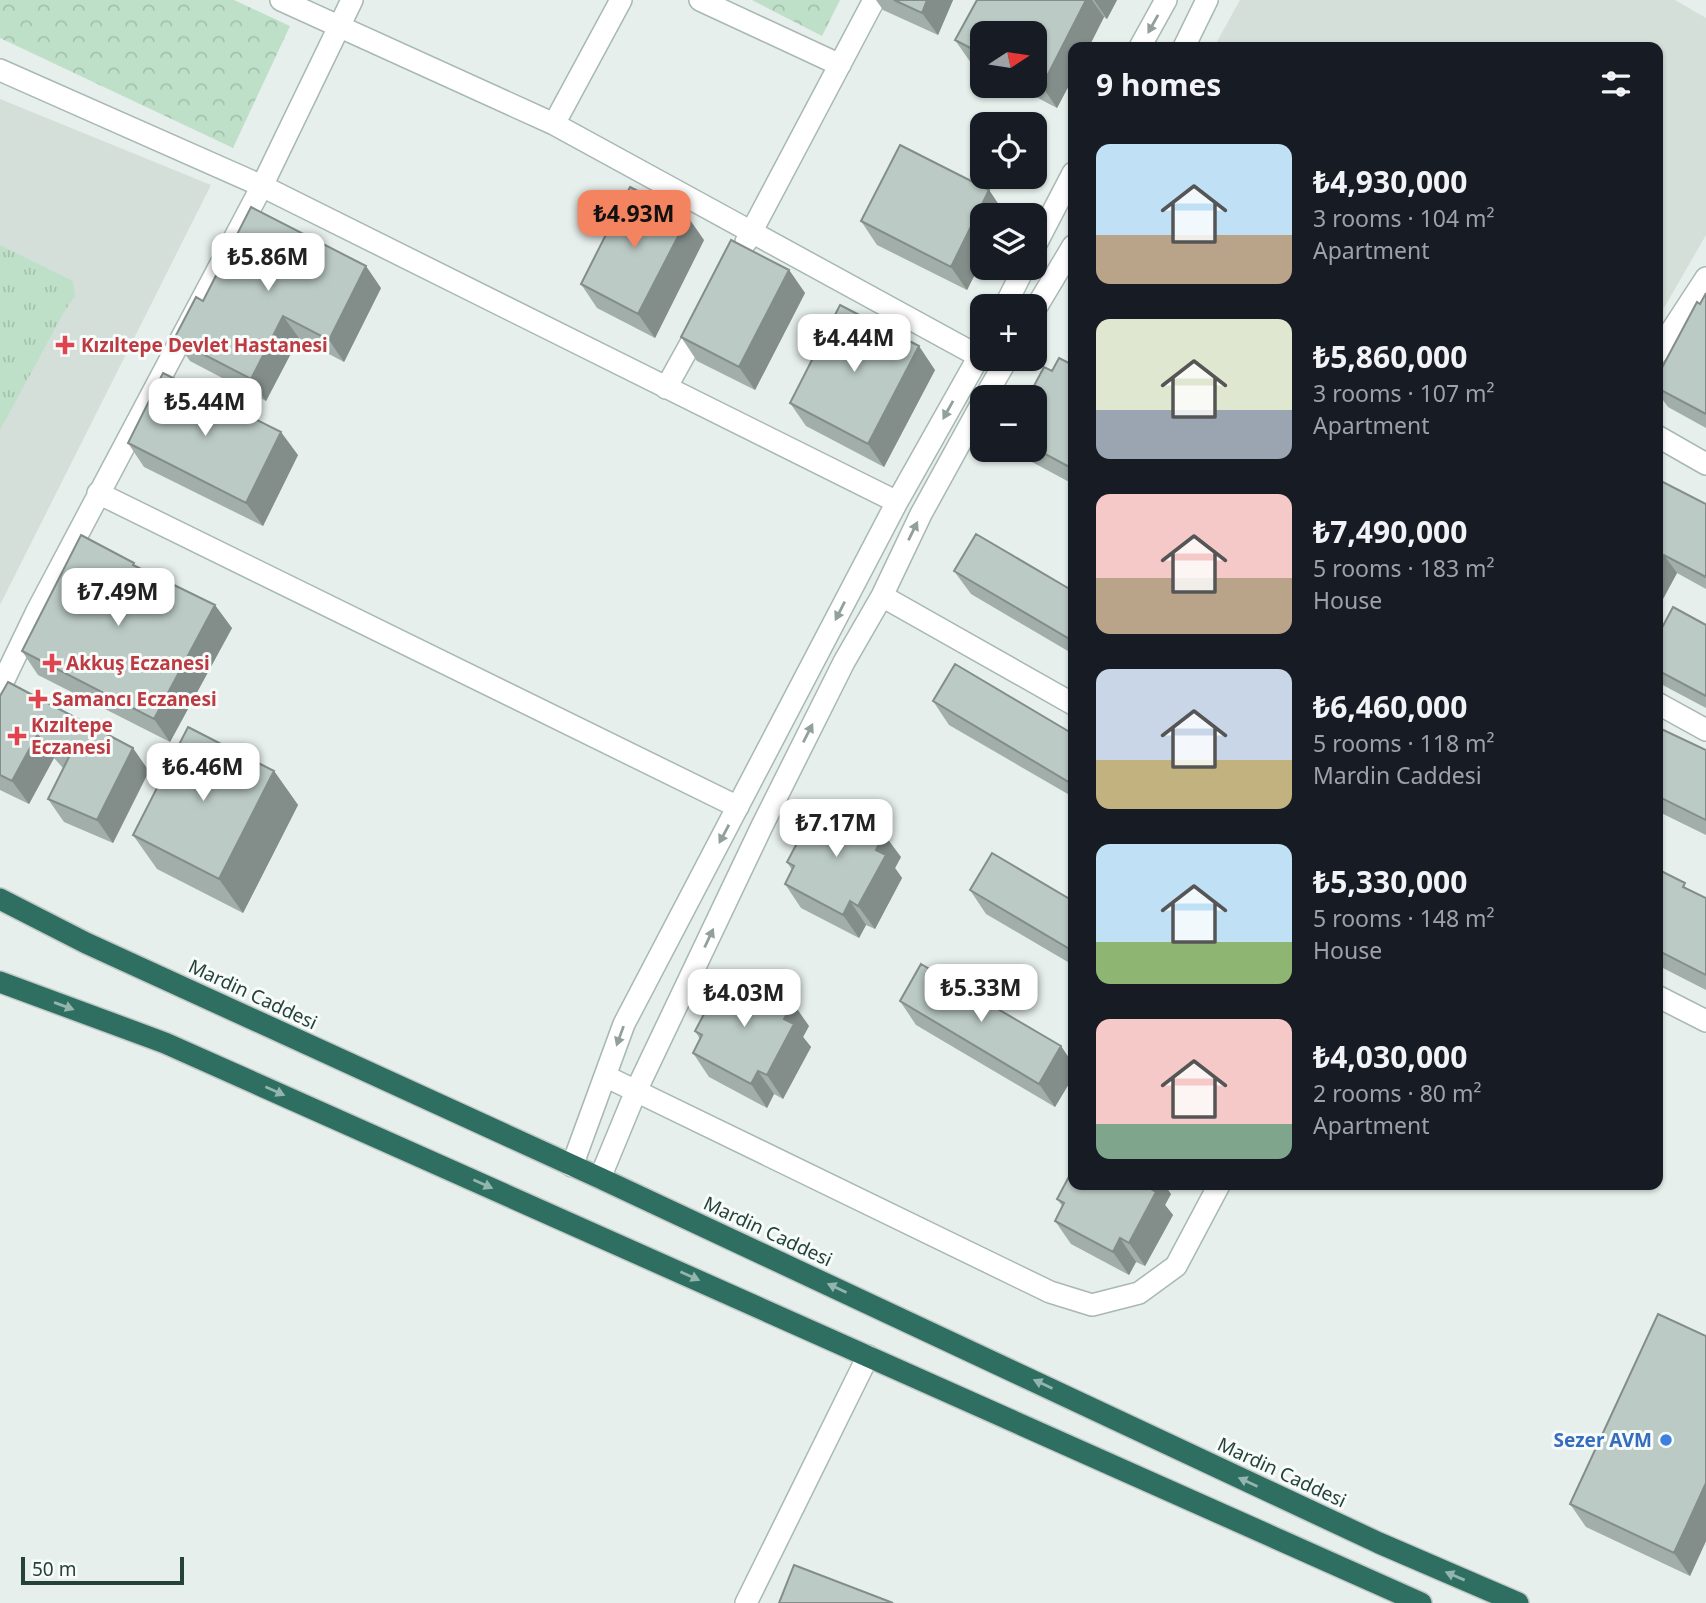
<!DOCTYPE html>
<meta charset="utf-8">
<style>
body{margin:0;font-family:"Noto Sans",sans-serif;background:#20242c;color:#f1f3f6;height:100vh;display:flex;flex-direction:column;font-size:26px;white-space:nowrap}
*{box-sizing:border-box;margin:0}
p{font-size:23px;color:#9ea1a6}
.icon{flex:none;width:38px;height:38px;fill:none;stroke:currentColor;stroke-width:2;stroke-linecap:round;stroke-linejoin:round}
.map{position:relative;flex:1;overflow:hidden}
.panel{position:absolute;left:1068px;top:42px;width:595px;height:1148px;display:flex;flex-direction:column;background:#171b24;border-radius:14px;box-shadow:0 2px 5px #0004}
.panel>*{flex:none}
.needle{width:46px;rotate:78deg}
.fabs{position:absolute;left:970px;top:21px;display:grid;gap:14px}
.fabs a{display:grid;place-items:center;width:77px;height:77px;border-radius:14px;background:#171b24;box-shadow:0 2px 5px #0004;font-size:35px}
.scale{position:absolute;left:21px;bottom:18px;width:163px;box-sizing:border-box;padding-left:7px;border:4px solid #24423a;border-top:0;font-size:19px;line-height:24px;white-space:nowrap;color:#24423a;-webkit-text-stroke:5px #f7fbf9;paint-order:stroke}
.price{position:absolute;translate:-50% -60px;padding:0 16px;border-radius:14px;background:#fff;color:#222;font-size:23px;line-height:46px;filter:drop-shadow(0 2px 4px #0008)}
.price::after{content:'';position:absolute;left:50%;top:42px;width:21px;height:16px;margin-left:-10px;background:inherit;clip-path:polygon(0 0,100% 0,50% 100%)}
.price.on{background:#f4845f;color:#111}
ul{padding:0;list-style:none}
li{display:flex;align-items:center;gap:21px;height:175px;padding:0 28px}
li span{display:grid;place-items:center;flex:none;width:196px;height:140px;border-radius:14px;color:#555}
li>.icon{margin-inline-start:auto}
span .icon{width:84px;height:84px;fill:#fffc;stroke-width:1}
li b{font-size:30px}
h2{display:flex;justify-content:space-between;align-items:center;height:84px;padding:0 28px;font-size:30px}
.map>svg:first-child{display:block}
.built{fill:#d4dfda}
.grass{fill:url(#grass-tufts)}
.park{fill:url(#park-crowns)}
.lines{fill:none;stroke-linecap:round;stroke-linejoin:round}
.minor-casing{stroke:#a8b8b2;stroke-width:24}
.highway-casing{stroke:#c2cac8;stroke-width:24}
.minor{stroke:#fff;stroke-width:21}
.highway{stroke:#2f6f62;stroke-width:21}
.wall{fill:#a1aea9}
.shaded-wall{fill:#838d89}
.building{fill:#bbcac4;stroke:#838d89;stroke-width:2}
.oneway{fill:#92a09c}
.oneway2{fill:#93b5ae}
.health-dot{fill:#e0444e;stroke:#f7fbf9;stroke-width:2.5}
.shop-dot{fill:#3f7fe0;stroke:#f7fbf9;stroke-width:2.5}
.labels{text-anchor:middle;dominant-baseline:central;stroke-width:6;stroke-linejoin:round;paint-order:stroke}
.health-label{font-size:19px;font-weight:bold;fill:#be3a42;stroke:#f7fbf9;text-anchor:start}
.street-label{font-size:19px;fill:#24423a;stroke:#f7fbf9}
.shop-label{font-size:19px;font-weight:bold;fill:#366cbe;stroke:#f7fbf9;text-anchor:end}
</style>
<div class="map">
<svg width="1706" height="1603" viewBox="0 0 1706 1603">
<defs>
<pattern id="grass-tufts" width="24" height="20" patternUnits="userSpaceOnUse" patternTransform="scale(1.75)"><rect width="24" height="20" fill="#bfe0c8"/><path d="M3 7l-1-3M5 7V3M7 7l1-3M15 17l-1-3M17 17v-4M19 17l1-3" fill="none" stroke="#a4c1ad"/></pattern>
<pattern id="park-crowns" width="20" height="18" patternUnits="userSpaceOnUse" patternTransform="scale(1.75)"><rect width="20" height="18" fill="#bfe0c8"/><path d="M2 6a3 3 0 1 1 6 0M12 15a3 3 0 1 1 6 0" fill="none" stroke="#a4c1ad"/></pattern>
</defs>
<rect width="100%" height="100%" fill="#e6efeb"/>
<!-- built -->
<path class="built" d="M1240 0H1675L1706 18V235L1657 320V47H1214Z
M0 99 211 185 0 605Z"/>
<!-- grass -->
<path class="grass" d="M0 245 73 281 75 296 64 312 0 430Z"/>
<!-- park -->
<path class="park" d="M0 0H234L290 26 233 148 0 38Z
M752 0H840L822 36Z"/>
<g class="lines">
<!-- minor casing -->
<g class="minor-casing">
<path id="minor" d="M281 0 554 124 982 358
M700 0 840 65
M1140 47 1166 0
M1184 47 1207 0
M0 70 262 186 897 502
M554 124 621 0
M746 242 874 0
M1034 248 1073 173
M1005 306 1024 268
M1034 311 1073 246
M1657 353 1706 278
M666 388 702 323
M985 397 1007 359
M1657 436 1706 464
M98 493 738 807
M882 596 1073 704
M0 688 37 611 262 186 352 0
M1657 703 1706 730
M1657 996 1706 1021
M605 1076 1050 1292 1092 1305 1139 1293 1176 1266 1219 1185
M572 1166 624 1024 897 502 982 351
M600 1178 636 1091 762 826 844 662 882 596 921 514 982 403
M746 1603 868 1356"/>
</g>
<!-- highway casing -->
<g class="highway-casing">
<path id="highway" d="M0 899 86 943 600 1178 1379 1543 1518 1603
M0 982 165 1043 1421 1603"/>
</g>
<!-- minor -->
<use href="#minor" class="minor"/>
<!-- highway -->
<use href="#highway" class="highway"/>
</g>
<!-- wall -->
<path class="wall" d="M876 0H953L938 35 883 10Z
M977 0H1117L1107 19 1104 17 1057 108 1015 86H1034V33H982V68L971 63 955 40Z
M989 190 1005 214 967 290 877 245 861 221Z
M704 240 655 338 597 308 581 284Z
M789 270 805 293 755 390 697 361 681 337Z
M381 288 344 362 299 338 266 401 190 361 174 339 203 301Z
M1706 293V428L1668 407 1657 392V377Z
M1073 365V484L1032 462 1024 450H1034V397L1052 371Z
M935 370 884 467 806 426 790 403Z
M128 443 298 455 263 526 144 467Z
M1657 479 1706 504V589L1677 573 1657 610Z
M137 566 232 628 170 742 38 675 22 651Z
M954 571 1073 591V654L971 594Z
M1706 625V708L1657 682V637Z
M0 696 149 771 113 843 64 822 48 799 63 768 54 758 29 804 0 790Z
M933 701 1073 734V797L949 725Z
M1657 727 1706 750V835L1657 811Z
M274 771 298 805 243 913 157 869 133 835Z
M901 857 895 868 902 878 875 929 866 925 859 938 801 908 785 884 792 870 787 862Z
M1657 869 1690 890 1706 898V990L1657 965Z
M970 890 1073 901V965L986 914Z
M900 1001 1061 1046 1073 1064V1077L1055 1107 916 1025Z
M809 1026 803 1037 811 1047 783 1099 774 1094 767 1108 709 1077 693 1053 700 1039 695 1031Z
M1171 1194 1165 1205 1173 1215 1145 1266 1136 1262 1129 1275 1071 1244 1055 1221 1063 1207 1057 1199Z
M1706 1336V1541L1690 1576 1586 1527 1570 1504Z"/>
<!-- shaded-wall -->
<path class="shaded-wall" d="M927 0H953L938 35 922 13Z
M1086 0H1092L1104 17 1089 47H1073V78L1057 108 1042 86Z
M1094 0H1117L1107 19Z
M989 190 1005 214V215H982V261L967 290 951 267Z
M688 217 704 240 655 338 638 314Z
M366 266 381 288 344 362 329 340Z
M789 270 805 293 755 390 739 367Z
M283 316 299 338 266 401 251 379Z
M919 346 935 370 884 467 868 444Z
M281 432 298 455 263 526 246 503Z
M1664 555 1677 573 1657 610V569Z
M215 605 232 628 170 742 154 719Z
M37 735 54 758 29 804 12 781Z
M133 748 149 771 113 843 97 820Z
M274 771 298 805 243 913 219 879Z
M884 834 901 857 895 868 902 878 875 929 858 906 876 850Z
M850 901 866 925 859 938 843 915Z
M793 1003 809 1026 803 1037 811 1047 783 1099 767 1075 784 1019Z
M1061 1046 1073 1064V1077L1055 1107 1039 1084Z
M758 1071 774 1094 767 1108 751 1084Z
M1147 1185H1165L1171 1194 1165 1205 1173 1215 1145 1266 1129 1243Z
M1120 1238 1136 1262 1129 1275 1113 1252Z
M1706 1483V1541L1690 1576 1674 1553Z"/>
<!-- building -->
<path class="building" d="M894 0H927L922 13Z
M977 0H1086L1042 86 1034 82V33H982V54L955 40Z
M900 145 989 190 951 267 861 221Z
M630 187 688 217 638 314 581 284Z
M251 207 366 266 329 340 283 316 251 379 174 339 196 297 203 301Z
M731 240 789 270 739 367 681 337Z
M1706 293V414L1657 388V377L1697 302 1700 304Z
M840 305 919 346 868 444 790 403Z
M1059 358 1073 365V469L1034 448V397H1028L1044 367 1052 371Z
M163 373 281 432 246 503 128 443Z
M1657 479 1706 504V577L1664 555 1657 569Z
M976 534 1073 591V641L954 571Z
M81 535 134 563 133 565 215 605 154 719 22 651Z
M1673 607 1706 625V696L1657 670V637Z
M955 664 1073 734 1072 784 933 701Z
M8 682 133 748 97 820 48 799 69 757 51 748 37 735 12 781 0 775V696Z
M188 727 274 771 219 879 133 835Z
M1657 727 1706 750V820L1657 796Z
M828 803 884 834 876 850 886 855 858 906 850 901 843 915 785 884 794 866 787 862 813 813 821 817Z
M992 853 1073 901V951L970 890Z
M1657 869 1685 883 1683 887 1706 898V975L1657 950Z
M921 964 1061 1046 1039 1084 900 1001Z
M736 973 793 1003 784 1019 794 1024 767 1075 758 1071 751 1084 693 1053 702 1035 695 1031 721 982 729 986Z
M1073 1169V1185H1147L1146 1186 1156 1192 1129 1243 1120 1238 1113 1252 1055 1221 1064 1203 1057 1199Z
M1658 1314 1706 1336V1483L1674 1553 1570 1504Z
M794 1565 893 1603H779Z"/>
<!-- one-way arrows -->
<defs><path id="oneway-solid" d="M-6-.8H1V-3.2L6.5 0L1 3.2V.8H-6Z" transform="scale(1.75)"/></defs>
<g class="oneway">
<use href="#oneway-solid" transform="translate(1153 24) rotate(119)"/>
<use href="#oneway-solid" transform="translate(948 410) rotate(119)"/>
<use href="#oneway-solid" transform="translate(913 531) rotate(-64)"/>
<use href="#oneway-solid" transform="translate(840 611) rotate(117)"/>
<use href="#oneway-solid" transform="translate(808 733) rotate(-63)"/>
<use href="#oneway-solid" transform="translate(724 834) rotate(118)"/>
<use href="#oneway-solid" transform="translate(709 938) rotate(-65)"/>
<use href="#oneway-solid" transform="translate(620 1036) rotate(110)"/>
</g>
<g class="oneway2">
<use href="#oneway-solid" transform="translate(64 1006) rotate(20)"/>
<use href="#oneway-solid" transform="translate(275 1091) rotate(24)"/>
<use href="#oneway-solid" transform="translate(483 1184) rotate(24)"/>
<use href="#oneway-solid" transform="translate(690 1276) rotate(24)"/>
<use href="#oneway-solid" transform="translate(837 1288) rotate(-155)"/>
<use href="#oneway-solid" transform="translate(1043 1384) rotate(-155)"/>
<use href="#oneway-solid" transform="translate(1248 1482) rotate(-155)"/>
<use href="#oneway-solid" transform="translate(1455 1576) rotate(-157)"/>
</g>
<!-- markers -->
<g class="health-dot">
<path d="M61.5 334.5h7v7h7v7h-7v7h-7v-7h-7v-7h7z"/>
<path d="M48.5 652.5h7v7h7v7h-7v7h-7v-7h-7v-7h7z"/>
<path d="M34.5 688.5h7v7h7v7h-7v7h-7v-7h-7v-7h7z"/>
<path d="M13.5 725.5h7v7h7v7h-7v7h-7v-7h-7v-7h7z"/>
</g>
<circle class="shop-dot" cx="1666" cy="1440" r="7"/>
<g class="labels">
<!-- health labels -->
<g class="health-label">
<text x="81" y="345">Kızıltepe Devlet Hastanesi</text>
<text x="66" y="663">Akkuş Eczanesi</text>
<text x="52" y="699">Samancı Eczanesi</text>
<text x="31" y="725">Kızıltepe<tspan x="31" dy="22">Eczanesi</tspan></text>
</g>
<!-- street labels -->
<g class="street-label">
<text transform="translate(253 994) rotate(25)">Mardin Caddesi</text>
<text transform="translate(768 1231) rotate(25)">Mardin Caddesi</text>
<text transform="translate(1282 1472) rotate(25)">Mardin Caddesi</text>
</g>
<!-- shop labels -->
<g class="shop-label">
<text x="1652" y="1440">Sezer AVM</text>
</g>
</g>
</svg>
<div class="fabs">
<a><svg class="needle" viewBox="-14 -14 28 28"><path d="M0-13l5 13h-10z" fill="#e53935"/><path d="M0 13l5-13h-10z" fill="#9ea1a6"/></svg></a>
<a><svg class="icon" aria-label="locate" viewBox="0 0 24 24"><circle cx="12" cy="12" r="6"/><path d="M12 2v4M12 18v4M2 12h4M18 12h4"/></svg></a>
<a><svg class="icon" aria-label="layers" viewBox="0 0 24 24"><path d="M12 4l9 5-9 5-9-5zM3 14l9 5 9-5"/></svg></a>
<a>+</a>
<a>−</a>
</div>
<div class="scale">50 m</div>
<b class="price on" style="left:634px;top:250px">₺4.93M</b>
<b class="price" style="left:268px;top:293px">₺5.86M</b>
<b class="price" style="left:854px;top:374px">₺4.44M</b>
<b class="price" style="left:205px;top:438px">₺5.44M</b>
<b class="price" style="left:118px;top:628px">₺7.49M</b>
<b class="price" style="left:203px;top:803px">₺6.46M</b>
<b class="price" style="left:836px;top:859px">₺7.17M</b>
<b class="price" style="left:981px;top:1024px">₺5.33M</b>
<b class="price" style="left:744px;top:1029px">₺4.03M</b>
<section class="panel">
<h2>9 homes<svg class="icon" aria-label="filters" viewBox="0 0 24 24"><path d="M4 7h16M4 17h16"/><circle cx="9" cy="7" r="2"/><circle cx="15" cy="17" r="2"/></svg></h2>
<ul>
<li><span style="background:linear-gradient(#bfe0f5 65%,#b9a48a 0)"><svg class="icon" aria-label="home" viewBox="0 0 24 24"><path d="M3 11l9-7 9 7M6 9v11h12V9"/></svg></span><div><b>₺4,930,000</b><p>3 rooms · 104 m²</p><p>Apartment</p></div></li>
<li><span style="background:linear-gradient(#dfe7d0 65%,#9aa5b1 0)"><svg class="icon" aria-label="home" viewBox="0 0 24 24"><path d="M3 11l9-7 9 7M6 9v11h12V9"/></svg></span><div><b>₺5,860,000</b><p>3 rooms · 107 m²</p><p>Apartment</p></div></li>
<li><span style="background:linear-gradient(#f6c9c9 60%,#b9a48a 0)"><svg class="icon" aria-label="home" viewBox="0 0 24 24"><path d="M3 11l9-7 9 7M6 9v11h12V9"/></svg></span><div><b>₺7,490,000</b><p>5 rooms · 183 m²</p><p>House</p></div></li>
<li><span style="background:linear-gradient(#c9d6e8 65%,#c2b280 0)"><svg class="icon" aria-label="home" viewBox="0 0 24 24"><path d="M3 11l9-7 9 7M6 9v11h12V9"/></svg></span><div><b>₺6,460,000</b><p>5 rooms · 118 m²</p><p>Mardin Caddesi</p></div></li>
<li><span style="background:linear-gradient(#bfe0f5 70%,#8fb573 0)"><svg class="icon" aria-label="home" viewBox="0 0 24 24"><path d="M3 11l9-7 9 7M6 9v11h12V9"/></svg></span><div><b>₺5,330,000</b><p>5 rooms · 148 m²</p><p>House</p></div></li>
<li><span style="background:linear-gradient(#f6c9c9 75%,#7fa58c 0)"><svg class="icon" aria-label="home" viewBox="0 0 24 24"><path d="M3 11l9-7 9 7M6 9v11h12V9"/></svg></span><div><b>₺4,030,000</b><p>2 rooms · 80 m²</p><p>Apartment</p></div></li>
</ul>
</section>
</div>
